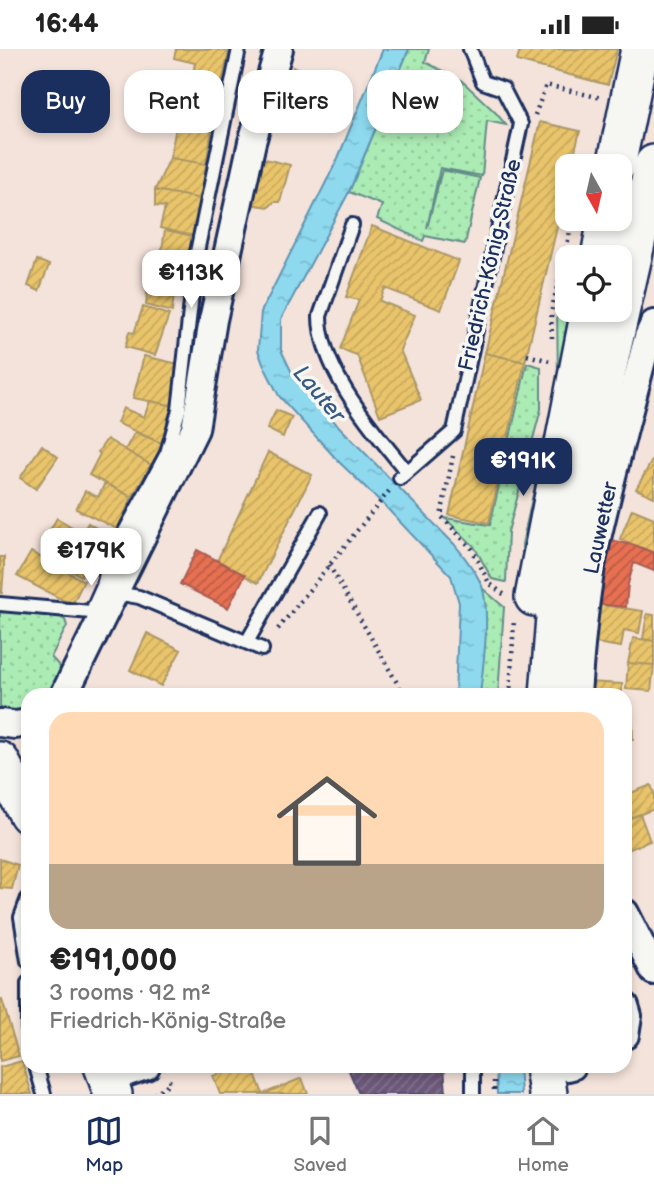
<!DOCTYPE html>
<meta charset="utf-8">
<style>
body{margin:0;font-family:"Balsamiq Sans",sans-serif;background:#f2f2f2;color:#222;height:100vh;display:flex;flex-direction:column;font-size:26px;white-space:nowrap}
*{box-sizing:border-box;margin:0}
p{font-size:23px;color:#767676}
.icon{flex:none;width:38px;height:38px;fill:none;stroke:currentColor;stroke-width:2;stroke-linecap:round;stroke-linejoin:round}
.map{position:relative;flex:1;overflow:hidden}
.panel{position:absolute;left:21px;top:639px;width:611px;height:385px;display:flex;flex-direction:column;background:#fff;border-radius:21px;box-shadow:0 4px 10px #0003}
.panel>*{flex:none}
.hud{position:absolute;left:21px;top:21px;width:612px;height:63px;display:flex;gap:14px}
.needle{width:46px;rotate:172deg}
.tools{position:absolute;left:555px;top:105px;display:grid;gap:14px}
.tools a{display:grid;place-items:center;width:77px;height:77px;border-radius:14px;background:#fff;box-shadow:0 4px 10px #0003;font-size:35px}
.price{position:absolute;translate:-50% -60px;padding:0 16px;border-radius:14px;background:#fff;color:#222;font-size:23px;line-height:46px;filter:drop-shadow(0 2px 4px #0008)}
.price::after{content:'';position:absolute;left:50%;top:42px;width:21px;height:16px;margin-left:-10px;background:inherit;clip-path:polygon(0 0,100% 0,50% 100%)}
.price.on{background:#1b2f5e;color:#fff}
ul{padding:0;list-style:none}
li{display:grid;align-content:center;gap:14px;height:371px;padding:0 28px}
li+li{border-top:2px solid #e0e0e0}
li span{display:grid;place-items:center;height:217px;border-radius:21px;color:#555}
li>.icon{margin-inline-start:auto}
span .icon{width:126px;height:126px;fill:#fffc;stroke-width:1}
li b{font-size:30px}
.tag{padding:0 24px;border-radius:21px;background:#fff;box-shadow:0 4px 10px #0003;font-size:24px;line-height:63px}
.tag.on{background:#1b2f5e;color:#fff}
.status{display:flex;justify-content:space-between;align-items:center;height:49px;padding:0 35px;background:#fff;direction:ltr}
.status svg{height:19px;fill:currentColor}
.menu{display:flex;justify-content:space-around;align-items:center;height:98px;border-top:2px solid #e0e0e0;background:#fff;font-size:19px;color:#767676}
.menu a{display:grid;justify-items:center;gap:4px}
.menu .on{color:#1b2f5e}
.map>svg:first-child{display:block}
.grass{fill:url(#grass-dots);stroke:#638d89;stroke-width:2}
.water{fill:url(#water-ripples);stroke:#6095b4;stroke-width:2}
.homes{fill:url(#homes-hatch);stroke:#ab9766;stroke-width:2}
.shops{fill:url(#shops-hatch);stroke:#aa5c55;stroke-width:2}
.offices{fill:url(#offices-hatch);stroke:#544c72;stroke-width:2}
.lines{fill:none;stroke-linecap:round;stroke-linejoin:round}
.lane-casing{stroke:#1b2f5e;stroke-width:18}
.street-casing{stroke:#1b2f5e;stroke-width:32}
.secondary-casing{stroke:#1b2f5e;stroke-width:42}
.path{stroke:#1b2f5e;stroke-width:4.5;stroke-dasharray:2 5;stroke-linecap:butt}
.lane{stroke:#f6f6f2;stroke-width:12}
.street{stroke:#f6f6f2;stroke-width:26}
.secondary{stroke:#f6f6f2;stroke-width:37}
.labels{text-anchor:middle;dominant-baseline:central;stroke-width:7;stroke-linejoin:round;paint-order:stroke}
.street-label{font-size:21px;fill:#1b2f5e;stroke:#f6f6f2}
.water-label{font-size:23px;font-style:italic;fill:#385a82;stroke:#f6f6f2}
</style>
<div class="status"><b>16:44</b><svg viewBox="0 0 49 12"><path d="M0 12V9h3v3zM5 12V6h3v6zM10 12V3h3v9zM15 12V0h3v12zM26 1h20v11H26zM47 4h2v5h-2z"/></svg></div>
<div class="map">
<svg width="654" height="1045" viewBox="0 0 654 1045">
<defs>
<pattern id="grass-dots" width="8" height="8" patternUnits="userSpaceOnUse" patternTransform="scale(1.75)"><rect width="8" height="8" fill="#abebb4"/><path d="M2 2h.1M6 6h.1" fill="none" stroke="#93ca9d" stroke-width="1.8" stroke-linecap="round"/></pattern>
<pattern id="water-ripples" width="26" height="14" patternUnits="userSpaceOnUse" patternTransform="scale(1.75)"><rect width="26" height="14" fill="#8ed9ee"/><path d="M2 4q2-2 4 0t4 0M15 11q2-2 4 0t4 0" fill="none" stroke="#7abbce"/></pattern>
<pattern id="homes-hatch" width="6" height="6" patternUnits="userSpaceOnUse" patternTransform="scale(1.75)"><rect width="6" height="6" fill="#e9c46a"/><path d="M-1 1l2-2M0 6l6-6M5 7l2-2" fill="none" stroke="#c7a95e"/></pattern>
<pattern id="shops-hatch" width="6" height="6" patternUnits="userSpaceOnUse" patternTransform="scale(1.75)"><rect width="6" height="6" fill="#e76f51"/><path d="M-1 1l2-2M0 6l6-6M5 7l2-2" fill="none" stroke="#ba5c46"/></pattern>
<pattern id="offices-hatch" width="6" height="6" patternUnits="userSpaceOnUse" patternTransform="scale(1.75)"><rect width="6" height="6" fill="#6d597a"/><path d="M-1 1l2-2M0 6l6-6M5 7l2-2" fill="none" stroke="#80738f"/></pattern>
</defs>
<rect width="100%" height="100%" fill="#f4e3da"/>
<filter id="ink" filterUnits="userSpaceOnUse"><feTurbulence type="fractalNoise" baseFrequency=".0143" numOctaves="2"/><feDisplacementMap in="SourceGraphic" scale="14" xChannelSelector="R" yChannelSelector="G"/><feConvolveMatrix kernelMatrix="1 2 1 2 8 2 1 2 1" color-interpolation-filters="sRGB"/></filter>
<g filter="url(#ink)">
<!-- grass -->
<path class="grass" d="M409 0H429L425 13 461 31 496 64 506 76 487 72 482 127 440 119 427 179 442 121 480 129 465 195 425 187 423 192 377 170 382 156 349 143Z
M567 216V261H576L522 549V495L558 333 557 257Z
M527 314 541 318V360L508 483 506 533 492 530 474 497 445 469 490 476Z
M482 539 504 558 498 646H480L486 576Z
M0 560 58 567 65 571 67 577 51 608 62 620 48 646H28V663L0 664Z"/>
<!-- water -->
<path class="water" d="M383 0H409L349 143 281 270V301L293 326 317 355 455 496C465 509 476 522 482 537 491 567 483 615 480 646H455L459 554 451 527 383 455 339 413 279 347 263 315 258 301 261 263 338 109Z
M496 1017H519L521 1045H497Z"/>
<!-- homes -->
<path class="homes" d="M176 0H216L229 3 221 38 192 32 195 14 174 9Z
M520 0H617L608 36 517 12Z
M293 18 329 28 324 52 287 41Z
M193 36 209 41 205 56 188 52Z
M193 59 215 63 206 115 170 109 177 73 191 75Z
M540 73 580 82 571 117H567V136L525 313 485 304Z
M170 109 206 115 202 150 155 141Z
M261 109 290 116 280 153H274L269 158 248 155Z
M155 141 202 150 192 187 160 179 165 158 155 157Z
M372 177 459 212 441 261 385 239 380 252 415 266 400 301 421 351 380 367 357 306 340 300 359 251 346 248Z
M165 181 195 187 186 220 160 213Z
M37 211 49 216 39 242 28 237Z
M157 223 176 225 172 263 146 256 148 232H156Z
M143 258 169 266 155 306 125 298 129 283 134 284Z
M485 304 525 313 489 474 449 466Z
M144 307 183 316 176 357 133 349Z
M150 352 176 357 177 360 161 394 117 374 123 359 144 368Z
M276 361 292 368 283 388 267 380Z
M135 383 164 395 151 416 125 401Z
M107 390 151 416 132 448 89 426 100 405 98 403Z
M42 396 58 408 36 440 20 429Z
M268 403 312 426 258 534 217 512Z
M654 408V448L636 440Z
M105 434 132 448 117 480 76 460 85 442 98 448Z
M632 460 654 469V504L620 490Z
M57 469 82 484 88 474 109 487 96 508 50 481Z
M73 499 91 509 81 527 63 517Z
M31 503 84 532 72 556 17 527Z
M0 508H4V518L2 544H0Z
M596 555 643 562 639 584 624 581 621 598 589 593Z
M647 565 654 566V592L643 590Z
M147 584 181 601 161 637 130 621Z
M633 589 654 592V616L628 614Z
M628 614 654 616 651 642 626 640Z
M588 633 622 635V646H587Z
M632 667 633 691H625V668Z
M625 728 631 744 651 736 654 744V760L625 771Z
M640 765 650 792 625 802V771Z
M0 810 18 816 12 840 0 839Z
M2 951 19 1007 0 1012V952Z
M22 1012 32 1045H0V1018Z
M237 1017H252L263 1045H220L213 1027Z
M302 1029 308 1045H262H263Z"/>
<!-- shops -->
<path class="shops" d="M606 490 637 497 654 504V522L634 514 628 535 626 558 596 555Z
M197 501 245 526 228 559 180 535Z"/>
<!-- offices -->
<path class="offices" d="M347 1017H444L446 1045H359Z"/>
<g class="lines">
<!-- lane casing -->
<g class="lane-casing">
<path id="lane" d="M352 176 320 267C320 321 374 382 407 423
M400 429 454 382 521 75 503 40 483 33 470 0
M116 544 139 548 262 600
M0 555 91 563 101 569
M94 557 103 537 109 512 167 404 179 361 196 208 239 0
M247 593 320 464
M28 849 21 868 28 912
M28 934V984
M36 1017 44 1045
M473 1045V1017"/>
</g>
<!-- street casing -->
<g class="street-casing">
<path id="street" d="M64 646 195 380 213 271 252 93 279 0
M577 646C580 602 584 556 592 512 608 437 629 362 648 288L654 275
M0 674 15 676 28 674
M625 864 654 922
M625 957 628 967 625 986
M568 1018 572 1017
M107 1030 146 1017"/>
</g>
<!-- secondary casing -->
<g class="secondary-casing">
<path id="secondary" d="M616 117 640 0
M600 208 607 170
M534 548 590 261
M549 646 555 568 589 400 654 115
M0 712 28 765
M103 1017 113 1045
M544 1017 548 1045"/>
</g>
<!-- path -->
<path class="path" d="M535 66 546 36 601 49
M552 289 551 264 573 170
M527 306 550 312
M453 407 441 467 472 500 489 534 506 547
M329 516 404 646
M278 580 389 442
M510 646 514 570
M494 1032V1045
M154 1045 170 1034 168 1027"/>
<!-- lane -->
<use href="#lane" class="lane"/>
<!-- street -->
<use href="#street" class="street"/>
<!-- secondary -->
<use href="#secondary" class="secondary"/>
</g>
</g>
<g class="labels">
<!-- street labels -->
<g class="street-label">
<text transform="translate(490 216) rotate(-77)">Friedrich-König-Straße</text>
<text transform="translate(601 479) rotate(-78)">Lauwetter</text>
</g>
<!-- water labels -->
<g class="water-label">
<text transform="translate(319 345) rotate(50)">Lauter</text>
</g>
</g>
</svg>
<div class="tools">
<a><svg class="needle" viewBox="-14 -14 28 28"><path d="M0-13l5 13h-10z" fill="#e53935"/><path d="M0 13l5-13h-10z" fill="#767676"/></svg></a>
<a><svg class="icon" aria-label="locate" viewBox="0 0 24 24"><circle cx="12" cy="12" r="6"/><path d="M12 2v4M12 18v4M2 12h4M18 12h4"/></svg></a>
</div>
<b class="price" style="left:191px;top:261px">€113K</b>
<b class="price on" style="left:523px;top:449px">€191K</b>
<b class="price" style="left:91px;top:539px">€179K</b>
<div class="hud">
<a class="tag on">Buy</a>
<a class="tag">Rent</a>
<a class="tag">Filters</a>
<a class="tag">New</a>
</div>
<section class="panel">
<ul>
<li><span style="background:linear-gradient(#ffd9b3 70%,#b9a48a 0)"><svg class="icon" aria-label="home" viewBox="0 0 24 24"><path d="M3 11l9-7 9 7M6 9v11h12V9"/></svg></span><div><b>€191,000</b><p>3 rooms · 92 m²</p><p>Friedrich-König-Straße</p></div></li>
</ul>
</section>
</div>
<nav class="menu">
<a class="on"><svg class="icon" aria-label="map" viewBox="0 0 24 24"><path d="M3 6l6-2 6 2 6-2v14l-6 2-6-2-6 2zM9 4v14M15 6v14"/></svg>Map</a>
<a><svg class="icon" aria-label="saved" viewBox="0 0 24 24"><path d="M7 4h10v16l-5-4-5 4z"/></svg>Saved</a>
<a><svg class="icon" aria-label="home" viewBox="0 0 24 24"><path d="M3 11l9-7 9 7M6 9v11h12V9"/></svg>Home</a>
</nav>
